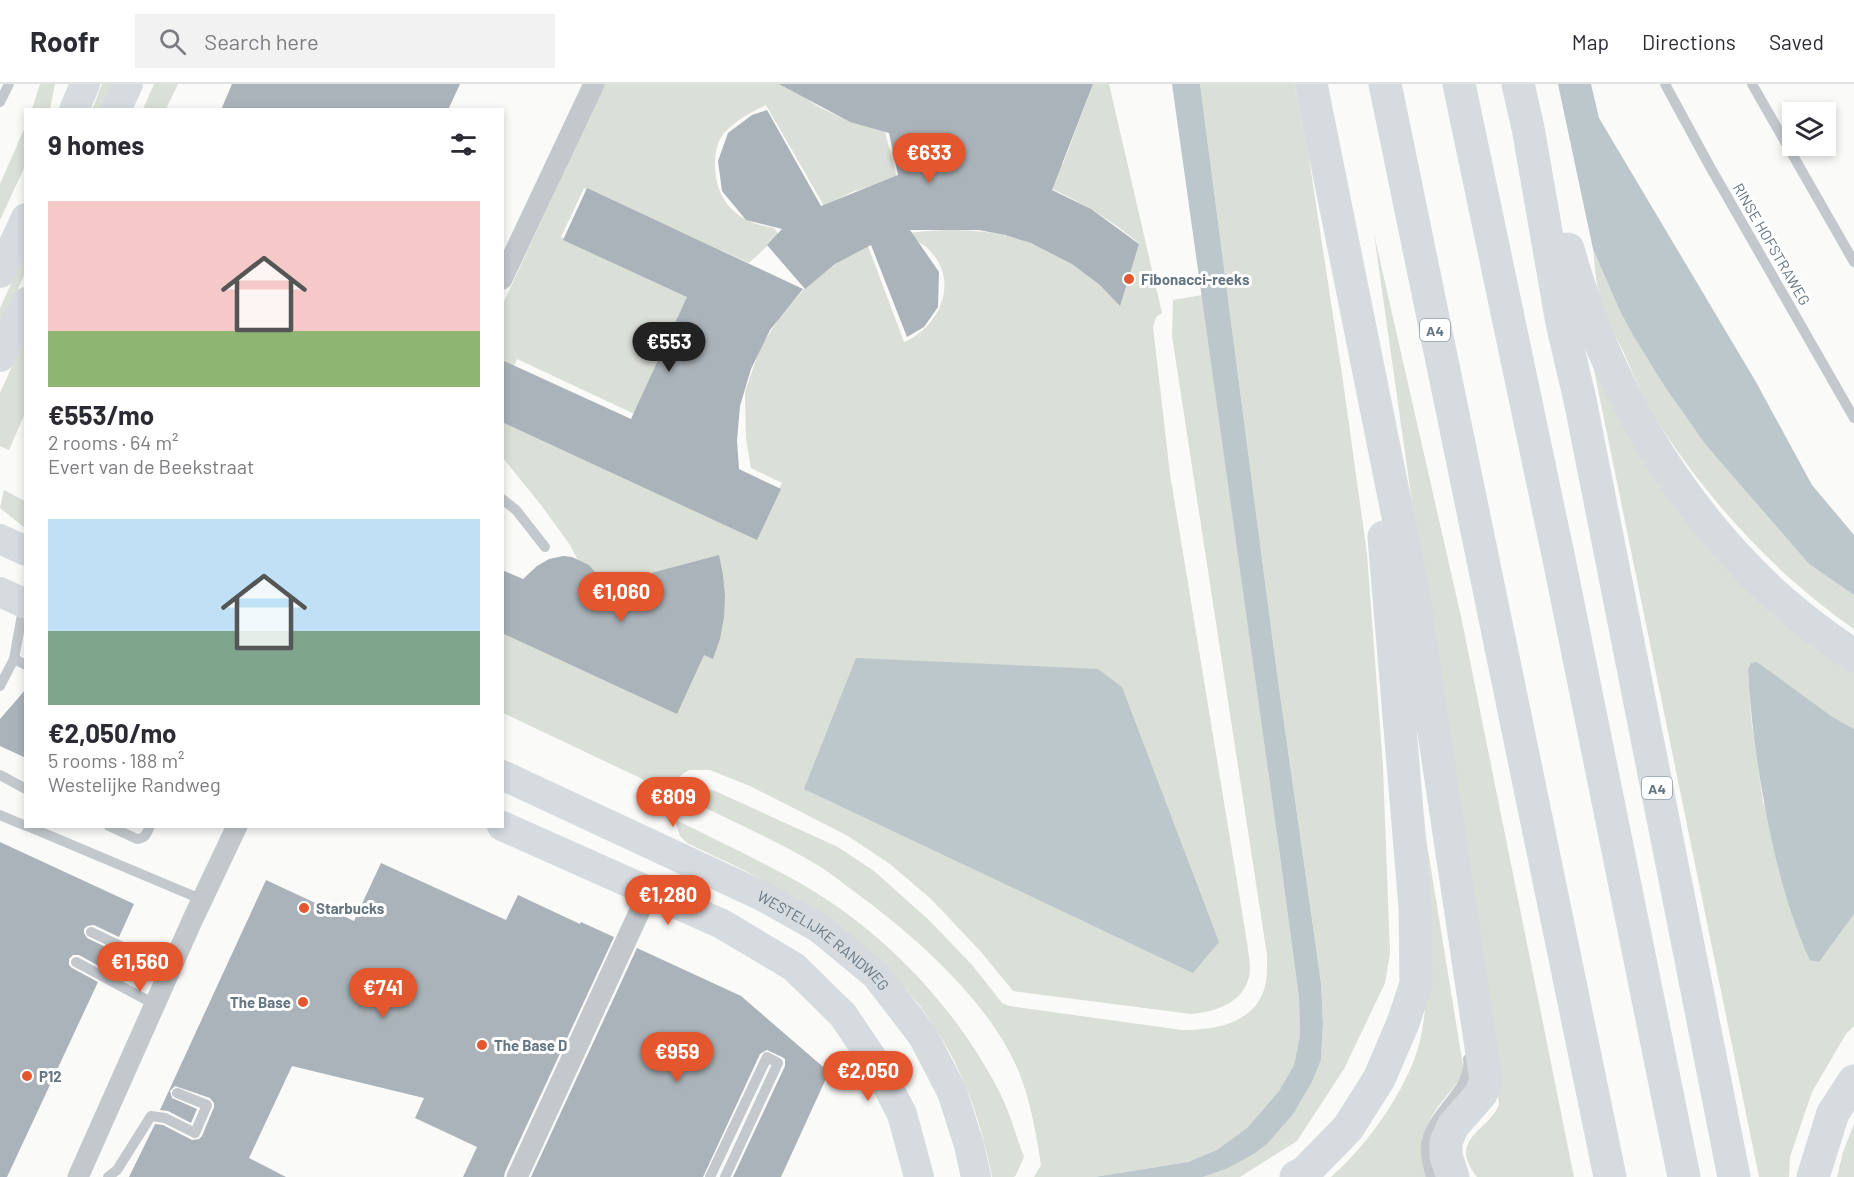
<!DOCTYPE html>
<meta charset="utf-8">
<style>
body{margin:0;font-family:Barlow,sans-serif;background:#f2f2f3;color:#2b2b33;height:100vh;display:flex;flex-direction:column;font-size:22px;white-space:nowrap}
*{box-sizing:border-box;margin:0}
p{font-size:20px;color:#7c7c81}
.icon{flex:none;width:33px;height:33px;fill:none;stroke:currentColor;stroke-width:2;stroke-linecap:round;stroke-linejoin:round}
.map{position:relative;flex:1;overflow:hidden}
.side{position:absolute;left:24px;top:24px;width:480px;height:720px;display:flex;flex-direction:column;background:#fff;border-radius:0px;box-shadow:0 3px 9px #0003}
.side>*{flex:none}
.buttons{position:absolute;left:1782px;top:18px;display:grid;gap:12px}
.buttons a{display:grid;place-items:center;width:54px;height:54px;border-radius:0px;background:#fff;box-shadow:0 3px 9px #0003;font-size:30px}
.price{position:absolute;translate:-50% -51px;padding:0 14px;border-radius:21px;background:#e4572e;color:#fff;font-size:20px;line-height:39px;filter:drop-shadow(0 2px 3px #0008)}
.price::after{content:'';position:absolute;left:50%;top:36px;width:18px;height:14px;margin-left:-9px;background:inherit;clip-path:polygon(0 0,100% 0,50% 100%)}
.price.current{background:#222;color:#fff}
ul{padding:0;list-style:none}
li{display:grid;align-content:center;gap:12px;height:318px;padding:0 24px}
li span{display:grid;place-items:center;height:186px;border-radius:0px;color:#555}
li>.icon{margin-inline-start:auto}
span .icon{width:108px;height:108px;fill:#fffc;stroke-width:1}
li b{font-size:26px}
h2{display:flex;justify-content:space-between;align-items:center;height:72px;padding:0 24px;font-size:26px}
header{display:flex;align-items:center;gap:36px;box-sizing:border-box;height:84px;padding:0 30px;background:#fff;border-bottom:2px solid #e1e1e2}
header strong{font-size:28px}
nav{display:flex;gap:33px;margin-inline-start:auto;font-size:21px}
.search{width:420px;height:54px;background:#f2f2f3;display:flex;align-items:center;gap:15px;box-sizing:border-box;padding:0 21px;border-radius:0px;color:#7c7c81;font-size:22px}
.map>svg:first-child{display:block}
.green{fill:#dadfd7}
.water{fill:#bbc7cb}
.building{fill:#aab3b9}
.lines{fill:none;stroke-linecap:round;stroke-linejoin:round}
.lane{stroke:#c3c8cc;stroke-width:10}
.street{stroke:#c3c8cc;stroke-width:21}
.secondary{stroke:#d6dbdf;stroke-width:30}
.highway{stroke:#d6dbdf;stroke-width:33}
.poi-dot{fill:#e4572e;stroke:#fff;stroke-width:2}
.labels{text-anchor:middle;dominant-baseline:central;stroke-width:6;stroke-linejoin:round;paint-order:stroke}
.shield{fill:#fff;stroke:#939fa8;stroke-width:1.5}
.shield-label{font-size:14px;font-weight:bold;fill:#657683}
.street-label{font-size:15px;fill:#657683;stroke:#fff}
.poi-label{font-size:15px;font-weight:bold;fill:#657683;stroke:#fff;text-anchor:start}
</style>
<header>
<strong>Roofr</strong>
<div class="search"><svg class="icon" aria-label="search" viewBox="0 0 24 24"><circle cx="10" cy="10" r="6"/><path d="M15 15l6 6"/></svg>Search here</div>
<nav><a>Map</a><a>Directions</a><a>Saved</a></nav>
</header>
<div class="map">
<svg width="1854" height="1093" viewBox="0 0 1854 1093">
<rect width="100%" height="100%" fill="#fafaf8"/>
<!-- green -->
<path class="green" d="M40 0H55L50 25H32Z
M102 0H114L102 25 92 26Z
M154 0H178L166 25H143Z
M604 0H784L819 23 848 37 885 48 897 94 852 108 824 122 766 21C751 28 735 37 724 49 717 58 715 69 715 80 715 118 738 139 774 144L779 151 749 179 584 104 561 153 713 223 658 341 517 275 503 307V220Z
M1093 0H1109L1162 229 1156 233 1153 243 1170 390 1247 858C1248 867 1250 877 1250 886 1248 917 1217 928 1191 930L1013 907 982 869 931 815 890 780 848 752 750 702 710 686H689L681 691 674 710 503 629V495L532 508 586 492 570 461 541 421 503 374V317L763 439 782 399 751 384 746 355 745 308 760 264 781 231 808 201 841 176 868 162 904 258C942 242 961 193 926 163 919 157 910 154 901 150 971 140 1027 147 1086 188 1098 197 1109 209 1120 219L1139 159C1108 134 1077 115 1040 100L1027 68 1063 80Z
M1200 0H1294L1308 68 1342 290 1367 470 1383 683 1390 869 1385 899 1344 985 1297 1057 1240 1093H1203L1226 1085 1294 1029 1312 998 1321 976 1323 939 1321 899 1276 582Z
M25 43V82L0 136V100Z
M1374 150 1462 537 1574 1093H1477C1446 1054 1490 1047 1499 1020L1448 672Z
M1593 165 1619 225 1665 303 1705 360 1809 480 1854 511V545C1779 493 1713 422 1663 346 1647 322 1635 295 1624 269 1614 249 1603 228 1598 206 1595 193 1595 179 1593 165Z
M25 169V189L0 244V224Z
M1202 211 1279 765 1299 914 1300 952 1294 981 1279 1007 1247 1044 1217 1067 1188 1078 1094 1093H1034L1041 1081C1036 1049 1031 1019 1019 988 989 916 911 848 848 803 839 796 829 788 819 782 777 757 732 737 689 716 691 701 703 703 715 707L838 763 874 787 929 836 973 882 1002 919 1009 922 1182 946C1210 946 1246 942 1261 913 1268 900 1267 885 1267 871L1172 252 1173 216Z
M25 254V329L9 366 0 362V309Z
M1593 281 1854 587V645L1748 585 1751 633 1763 718 1819 877 1854 830V942L1846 950 1812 1008 1790 1073 1789 1093H1759Z
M4 406 25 417V444L0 424Z
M1420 717 1464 988C1453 1008 1433 1023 1426 1046 1422 1057 1426 1080 1426 1093H1331C1367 1062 1409 1003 1420 957 1429 918 1426 879 1425 839 1423 798 1422 758 1420 717Z
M674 735C716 756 759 776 800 799 884 847 956 923 1000 1009 1010 1029 1016 1052 1024 1073L1016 1091 1014 1093H992C976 1010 945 941 884 882 868 866 846 854 828 841 812 830 797 817 780 807 752 788 717 774 687 759L680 752Z
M1854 1040V1093H1837L1843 1068Z"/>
<!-- water -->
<path class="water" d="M1172 0H1200L1276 582 1321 899 1323 939 1321 976 1312 998 1294 1029 1267 1060 1252 1071 1226 1085 1203 1093H1094L1188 1078 1217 1066 1247 1044 1279 1007 1294 981 1300 952 1299 914 1279 765Z
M1558 0H1591L1599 34 1756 298 1812 401 1854 451V511L1809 480 1730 389 1705 360 1665 303 1633 251 1619 225 1593 165Z
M856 574 1098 585 1122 603 1219 858 1193 889 804 705Z
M1757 578 1831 632 1854 645V830L1819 878 1810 876C1793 839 1782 801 1773 762 1760 703 1751 645 1748 585L1751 579Z"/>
<!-- building -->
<path class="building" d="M232 0H460L448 26H221Z
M779 0H1093L1052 106 1091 125 1139 160 1120 222 1100 201 1072 180 1031 159 1005 151 979 146H910L939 188 938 223 924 243 907 253 871 161 835 180 805 205 767 161 782 145 746 136 722 107 718 77 728 49 752 31 767 26 821 122 898 91 889 49 850 38Z
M587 104 803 205 770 246 751 285 740 322 737 357 739 385 781 405 757 456 502 338V276L631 335 687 213 563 156Z
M719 471 723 491 725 512 724 533 720 555 713 575 704 571 677 630 502 549V486L523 495 537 482 549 475 563 472 572 473 589 481 606 501Z
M26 605V674L0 662V635Z
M0 758 134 820 119 853 94 841 87 842 84 845V849L87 854 112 866 104 885 79 871H73L69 875V881L72 884 98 898 7 1093H0Z
M381 779 506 836 518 811 580 840 581 838 614 853 505 1088 504 1093H463L477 1063 415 1034 424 1014 292 982 249 1074 286 1093H129L155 1040 163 1041 192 1056 199 1055 202 1052 214 1023V1019L210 1014 175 1002 170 1007 172 1014 197 1025 191 1039 168 1027 160 1026 266 796 354 837Z
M637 864 741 912 829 988 781 1093H733L785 982V975L782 973 767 966 760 970 703 1093H531Z"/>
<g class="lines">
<!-- lane -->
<path class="lane" d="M1665 0 1709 81 1854 334
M1752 0 1854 178
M0 18 9 0
M502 415 516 426 545 463
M24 520 14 575 26 581
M0 602 14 575
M0 691 26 705
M0 731 26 742
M27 742 203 816
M109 742 137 755C145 755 147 749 150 742
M91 848 171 886
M76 878 156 921
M108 1093 117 1086 151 1032 165 1034 195 1049 207 1021 177 1009
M710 1093 767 973 778 979 725 1093
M1431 1093C1428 1083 1425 1071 1426 1061 1430 1028 1473 1006 1468 975"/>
<!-- street -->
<path class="street" d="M502 195 594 0
M78 1093 192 837 237 742
M517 1093 649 807"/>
<!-- secondary -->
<g class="secondary">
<path d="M74 26 85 0"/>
<path d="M116 26 128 0"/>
<path d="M0 189 26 134"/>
<path d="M0 273 26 218"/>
<path d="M0 455 26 467"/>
<path d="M0 508 26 520"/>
<path id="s1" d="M502 691 764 813 819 844 876 891 923 952 952 1008 969 1061 976 1093"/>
<path d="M502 742 722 840 794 883 843 931 876 980 902 1030 919 1093"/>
</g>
<!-- highway -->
<path class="highway" d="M1311 0 1412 502 1486 996 1481 1010 1453 1042 1446 1058V1072L1453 1093
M1385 0 1610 1093
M1459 0 1561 485 1684 1093
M1518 0 1528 44 1562 239 1580 316 1734 1093
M1568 165C1604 296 1674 418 1775 511 1800 534 1827 553 1854 572
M1296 1093 1305 1088 1348 1044 1379 995 1403 939 1416 900 1415 823 1384 453
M1813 1093 1833 1029 1854 997"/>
</g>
<!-- markers -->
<g class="poi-dot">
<circle cx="1129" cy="195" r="6"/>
<circle cx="304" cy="824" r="6"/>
<circle cx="303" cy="918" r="6"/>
<circle cx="482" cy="961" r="6"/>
<circle cx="27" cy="992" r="6"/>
</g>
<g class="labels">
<!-- shield labels -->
<g class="shield">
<rect x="1420" y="235" width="30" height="22" rx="4.5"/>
<rect x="1642" y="693" width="30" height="22" rx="4.5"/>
</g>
<g class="shield-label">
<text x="1435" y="246">A4</text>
<text x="1657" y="704">A4</text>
</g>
<!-- street labels -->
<g class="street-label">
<text transform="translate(1772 160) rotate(60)">RINSE HOFSTRAWEG</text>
<text stroke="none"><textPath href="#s1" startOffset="363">WESTELIJKE RANDWEG</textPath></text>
</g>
<!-- poi labels -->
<g class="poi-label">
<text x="1141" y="195">Fibonacci-reeks</text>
<text x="316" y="824">Starbucks</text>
<text x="291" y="918" text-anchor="end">The Base</text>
<text x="494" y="961">The Base D</text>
<text x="39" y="992">P12</text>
</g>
</g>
</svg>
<div class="buttons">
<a><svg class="icon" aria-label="layers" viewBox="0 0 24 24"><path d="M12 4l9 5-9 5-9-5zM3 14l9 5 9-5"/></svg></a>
</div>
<b class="price" style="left:929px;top:100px">€633</b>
<b class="price current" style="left:669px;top:289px">€553</b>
<b class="price" style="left:621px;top:539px">€1,060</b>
<b class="price" style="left:673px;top:744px">€809</b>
<b class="price" style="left:668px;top:842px">€1,280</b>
<b class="price" style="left:140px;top:909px">€1,560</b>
<b class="price" style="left:383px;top:935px">€741</b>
<b class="price" style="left:677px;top:999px">€959</b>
<b class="price" style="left:868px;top:1018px">€2,050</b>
<section class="side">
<h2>9 homes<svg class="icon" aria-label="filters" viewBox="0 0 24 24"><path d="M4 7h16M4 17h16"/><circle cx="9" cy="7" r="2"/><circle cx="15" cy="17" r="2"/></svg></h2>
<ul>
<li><span style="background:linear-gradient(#f6c9c9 70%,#8fb573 0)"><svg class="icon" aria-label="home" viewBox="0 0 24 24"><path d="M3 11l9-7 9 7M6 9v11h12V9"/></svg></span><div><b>€553/mo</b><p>2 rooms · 64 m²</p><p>Evert van de Beekstraat</p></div></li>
<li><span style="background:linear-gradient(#bfe0f5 60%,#7fa58c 0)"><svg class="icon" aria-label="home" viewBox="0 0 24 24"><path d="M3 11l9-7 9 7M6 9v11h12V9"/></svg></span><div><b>€2,050/mo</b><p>5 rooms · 188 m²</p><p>Westelijke Randweg</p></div></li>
</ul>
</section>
</div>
